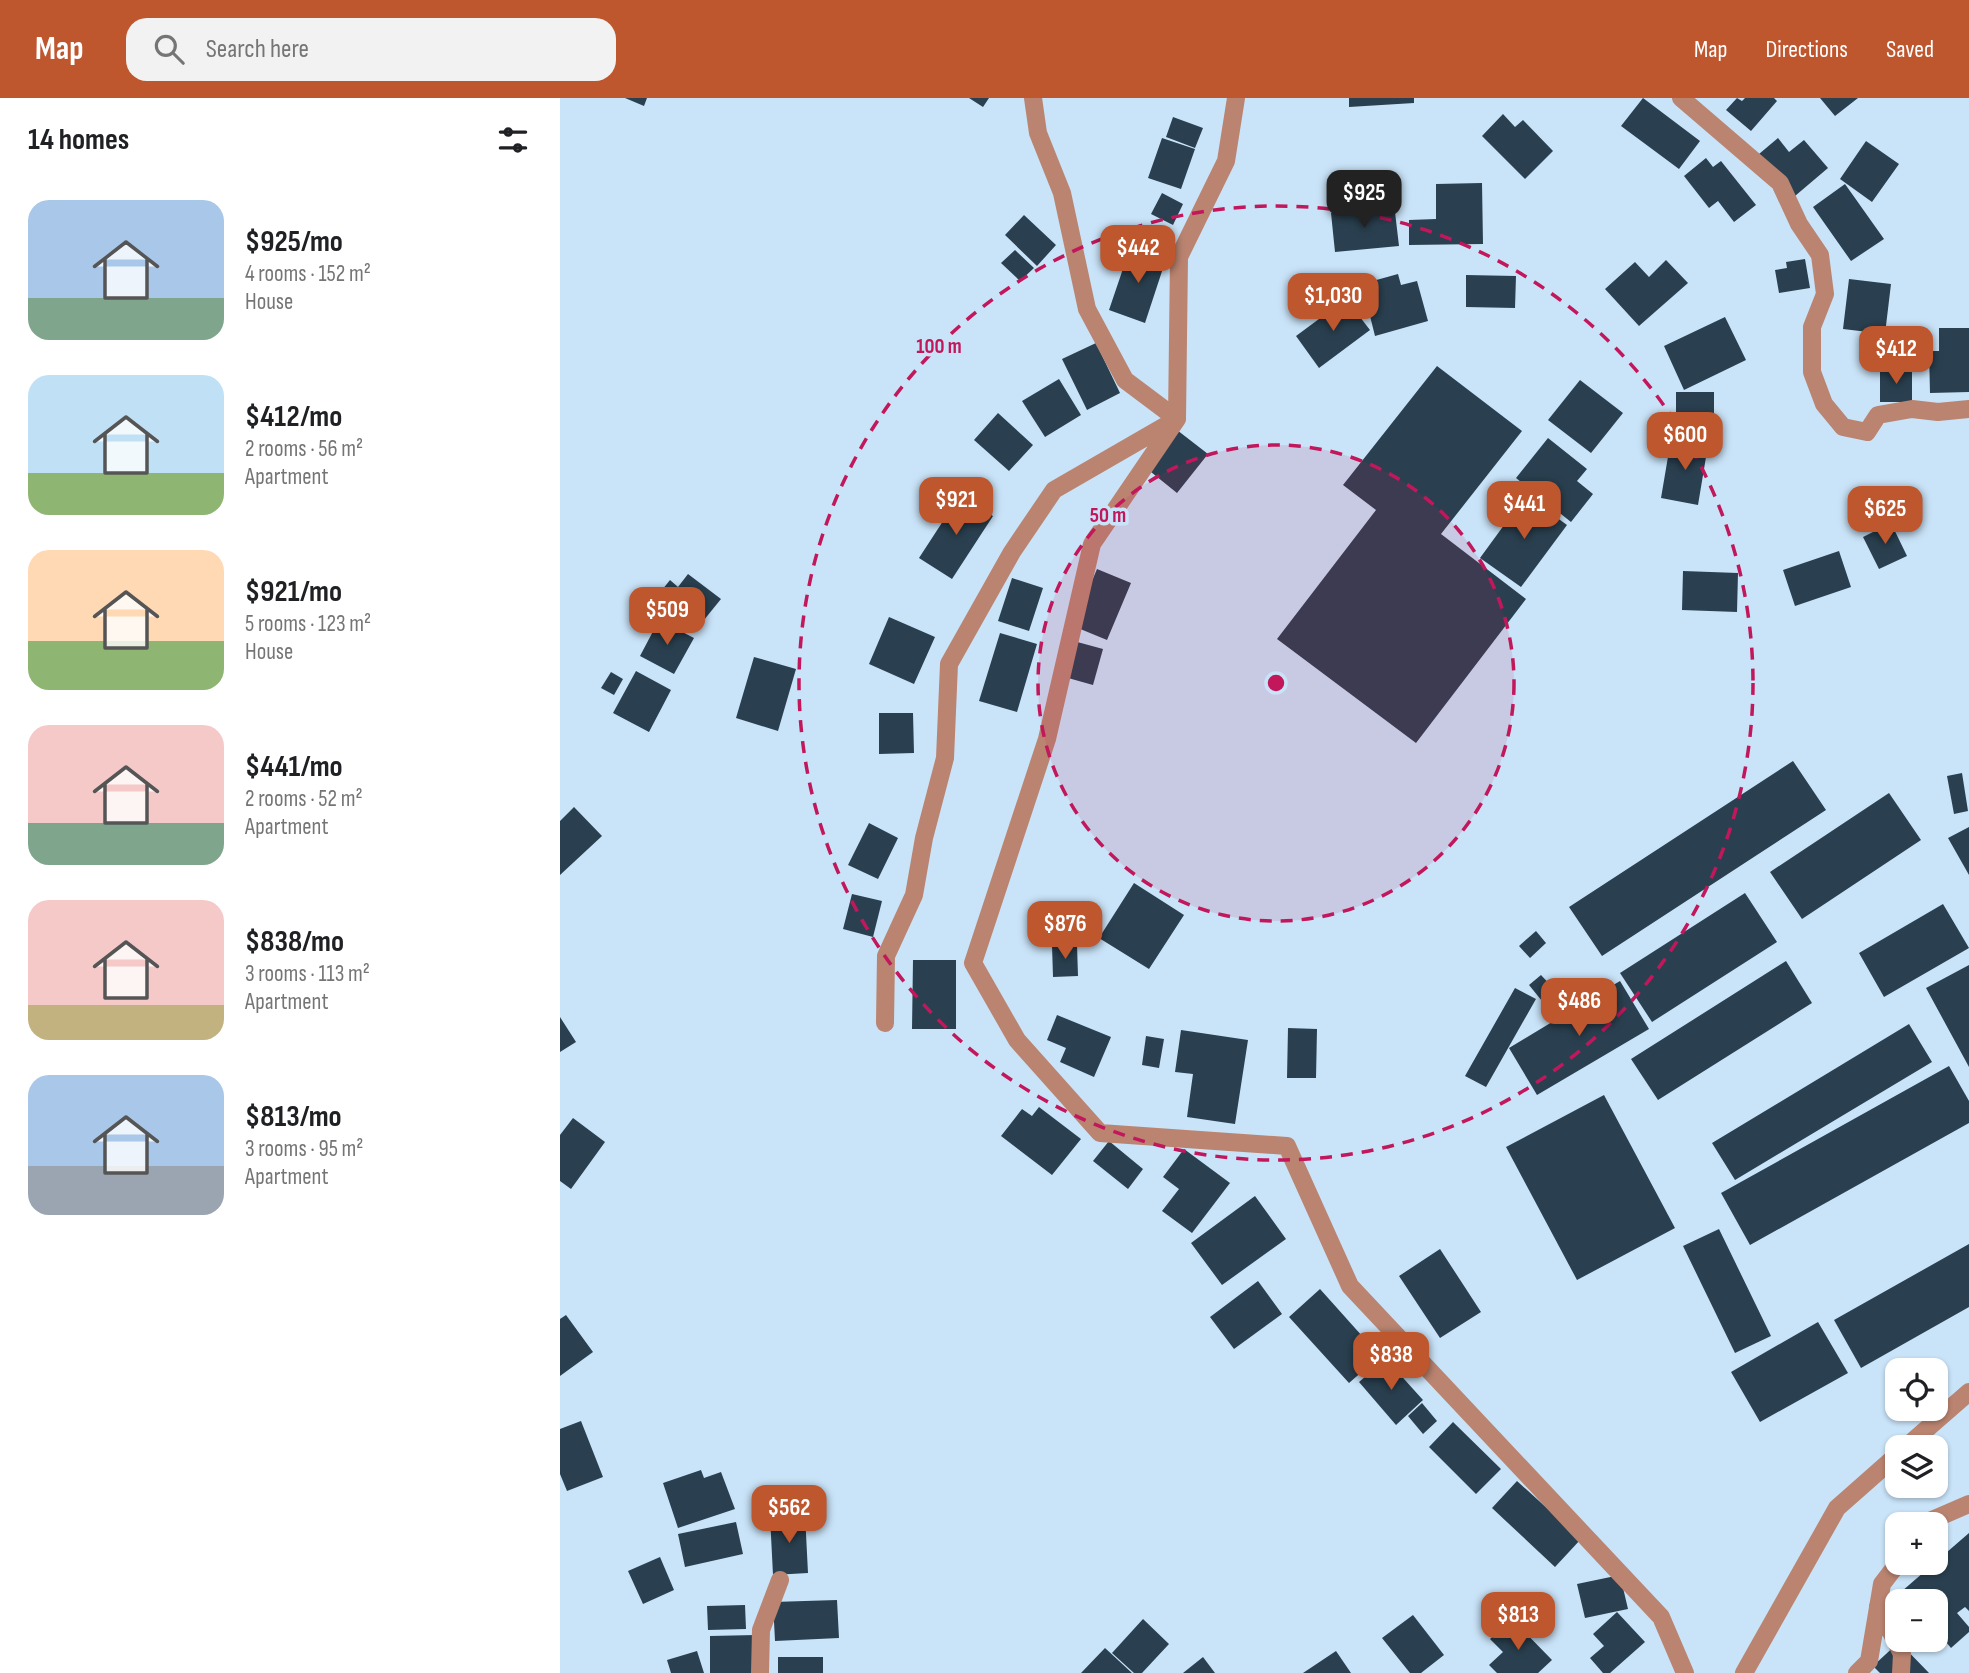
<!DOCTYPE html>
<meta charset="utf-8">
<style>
body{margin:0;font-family:"Sofia Sans Condensed",sans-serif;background:#f2f2f2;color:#202124;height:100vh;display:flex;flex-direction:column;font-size:26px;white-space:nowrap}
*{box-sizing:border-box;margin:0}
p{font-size:23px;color:#757577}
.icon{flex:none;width:38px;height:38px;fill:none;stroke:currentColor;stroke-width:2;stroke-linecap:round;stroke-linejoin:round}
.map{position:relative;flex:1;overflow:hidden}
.drawer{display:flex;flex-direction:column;background:#fff;width:560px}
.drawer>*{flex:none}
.controls{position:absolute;left:1325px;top:1260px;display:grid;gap:14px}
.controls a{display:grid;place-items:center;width:63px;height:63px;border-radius:14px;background:#fff;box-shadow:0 2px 5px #0004;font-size:35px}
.price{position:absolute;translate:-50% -60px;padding:0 16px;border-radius:14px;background:#be562e;color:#fff;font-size:23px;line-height:46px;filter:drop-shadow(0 2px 4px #0008)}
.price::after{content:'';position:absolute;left:50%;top:42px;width:21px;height:16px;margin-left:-10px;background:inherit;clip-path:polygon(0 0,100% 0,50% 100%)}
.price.current{background:#222;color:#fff}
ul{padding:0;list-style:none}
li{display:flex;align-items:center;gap:21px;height:175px;padding:0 28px}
li span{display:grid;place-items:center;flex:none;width:196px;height:140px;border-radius:21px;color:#555}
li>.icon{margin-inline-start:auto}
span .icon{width:84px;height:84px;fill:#fffc;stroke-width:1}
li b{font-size:30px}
h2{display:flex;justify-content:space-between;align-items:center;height:84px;padding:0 28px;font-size:30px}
header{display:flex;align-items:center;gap:42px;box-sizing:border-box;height:98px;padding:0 35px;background:#be562e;color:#fff}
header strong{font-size:33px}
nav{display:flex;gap:38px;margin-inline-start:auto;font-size:24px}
.search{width:490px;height:63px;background:#f2f2f2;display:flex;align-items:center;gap:18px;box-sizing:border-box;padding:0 24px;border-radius:21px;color:#757577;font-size:26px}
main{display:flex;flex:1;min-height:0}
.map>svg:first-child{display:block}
.building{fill:#2a4050}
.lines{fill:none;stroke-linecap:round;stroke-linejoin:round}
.minor{stroke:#ba8470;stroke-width:18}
.ring{fill:none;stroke:#c2185b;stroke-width:3.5;stroke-dasharray:12 9}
.centre{fill:#c2185b;stroke:#c9e3f8;stroke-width:3.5}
.ring-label{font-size:21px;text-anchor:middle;font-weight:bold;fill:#c2185b;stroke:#c9e3f8;stroke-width:7;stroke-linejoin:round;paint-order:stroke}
</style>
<header>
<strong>Map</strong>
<div class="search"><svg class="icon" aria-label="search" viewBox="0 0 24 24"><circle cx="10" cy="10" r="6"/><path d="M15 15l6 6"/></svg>Search here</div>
<nav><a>Map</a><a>Directions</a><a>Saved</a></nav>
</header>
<main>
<section class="drawer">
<h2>14 homes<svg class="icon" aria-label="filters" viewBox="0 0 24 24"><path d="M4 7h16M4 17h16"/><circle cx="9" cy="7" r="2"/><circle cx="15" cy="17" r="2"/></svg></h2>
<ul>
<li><span style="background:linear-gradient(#a9c7e8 70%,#7fa58c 0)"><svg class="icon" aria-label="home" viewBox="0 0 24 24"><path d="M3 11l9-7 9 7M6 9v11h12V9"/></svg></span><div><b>$925/mo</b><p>4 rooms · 152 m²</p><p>House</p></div></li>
<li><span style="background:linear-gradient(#bfe0f5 70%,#8fb573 0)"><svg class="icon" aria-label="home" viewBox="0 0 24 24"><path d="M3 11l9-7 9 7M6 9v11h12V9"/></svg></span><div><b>$412/mo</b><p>2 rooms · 56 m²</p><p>Apartment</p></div></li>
<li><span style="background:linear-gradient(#ffd9b3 65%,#8fb573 0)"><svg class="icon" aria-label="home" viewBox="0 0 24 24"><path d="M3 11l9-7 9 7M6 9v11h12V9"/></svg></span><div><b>$921/mo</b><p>5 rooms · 123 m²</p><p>House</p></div></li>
<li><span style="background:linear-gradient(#f6c9c9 70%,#7fa58c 0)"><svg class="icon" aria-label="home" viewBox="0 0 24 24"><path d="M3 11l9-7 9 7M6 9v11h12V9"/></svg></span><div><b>$441/mo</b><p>2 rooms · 52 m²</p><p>Apartment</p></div></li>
<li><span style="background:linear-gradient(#f6c9c9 75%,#c2b280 0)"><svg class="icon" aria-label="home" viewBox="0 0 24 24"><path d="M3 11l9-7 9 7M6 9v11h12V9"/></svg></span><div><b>$838/mo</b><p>3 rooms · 113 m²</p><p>Apartment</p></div></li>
<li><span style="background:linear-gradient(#a9c7e8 65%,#9aa5b1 0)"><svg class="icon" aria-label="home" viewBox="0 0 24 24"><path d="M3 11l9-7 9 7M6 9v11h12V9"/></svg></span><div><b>$813/mo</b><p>3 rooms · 95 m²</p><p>Apartment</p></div></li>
</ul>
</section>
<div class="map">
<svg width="1409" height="1575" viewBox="0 0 1409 1575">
<rect width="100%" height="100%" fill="#c9e3f8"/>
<!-- building -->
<path class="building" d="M65 0H87L84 8Z
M409 0H429L423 9Z
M789 0H854V5L789 9Z
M1083 0 1140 43 1119 71 1061 28Z
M1177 0 1182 3 1185 0H1214L1217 3 1191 33 1166 12Z
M1260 0H1298L1275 18Z
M943 16 955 29 963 22 993 53 965 81 922 38Z
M613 19 643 30 635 50 606 39Z
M602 40 635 51 621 91 588 80Z
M1218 40 1229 54 1244 42 1268 70 1235 98 1199 56Z
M1306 43 1339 66 1312 104 1280 81Z
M1146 60 1153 69 1161 63 1196 107 1174 124 1158 103 1149 110 1124 78Z
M922 85 923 146 849 147V122L876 121V86Z
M1285 86 1324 141 1291 163 1253 109Z
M602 95 623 106 613 127 591 116Z
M810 110V116L835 114 839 148 775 154 771 115Z
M464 117 496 147 477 168 445 137Z
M570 150 606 161 585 225 549 212Z
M455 152 474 170 460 183 441 165Z
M1245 161 1250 190 1219 195 1215 172 1227 170 1226 164Z
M1106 162 1128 185 1079 228 1045 191 1075 164 1089 179Z
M838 176 841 187 857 183 868 223 815 238 802 186Z
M906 177 956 178 955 210 906 209Z
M1289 181 1331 186 1325 236 1283 231Z
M786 201 810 232 759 270 736 238Z
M1165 219 1186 262 1124 292 1104 248Z
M1379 230H1409V294L1370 295 1369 253H1379Z
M536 245 560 295 527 312 502 261Z
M877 268 962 333 881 436 966 501 856 645 717 541 816 412 783 387Z
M1320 272H1352V304H1320Z
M499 281 521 317 485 339 462 303Z
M1020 282 1063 315 1031 355 988 322Z
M1116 294H1154V333H1116Z
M438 315 473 347 449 373 414 342Z
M617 332 648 356 617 395 586 370Z
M988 340 1027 371 1017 383 1033 396 1011 424 956 380Z
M1111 341 1148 347 1138 407 1101 400Z
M400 397 433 418 392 481 359 460Z
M966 397 1007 427 961 489 920 460Z
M1331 425 1347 458 1319 471 1303 439Z
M1279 453 1291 489 1235 508 1223 472Z
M537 471 571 485 547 542 513 528Z
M1123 473 1178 475 1177 514 1122 512Z
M128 476 161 501 135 533 94 502 110 482 118 489Z
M452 480 483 490 469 533 438 523Z
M329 519 375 539 354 586 309 566Z
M99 522 134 540 114 576 80 558Z
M440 535 477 546 457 614 419 603Z
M510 542 543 551 533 587 501 578Z
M194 559 236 571 218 633 176 620Z
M76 573 111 592 89 634 53 615Z
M51 574 63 581 54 597 41 590Z
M319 615H353L354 655 319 656Z
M1233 663 1266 712 1042 858 1009 809Z
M1402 675 1408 713 1394 716 1387 678Z
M1329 695 1361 742 1242 821 1210 774Z
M14 709 42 738 0 777V723Z
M309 725 338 740 318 781 288 767Z
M1409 729V777L1388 740Z
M574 785 624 817 589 871 539 840Z
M1185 795 1217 844 1092 924 1060 875Z
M292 796 322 803 313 839 283 831Z
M1383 806 1409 850 1324 899 1299 855Z
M976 833 986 845 970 860 959 848Z
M492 847H517L518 878 493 879Z
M353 862H396V931H352Z
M1226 863 1252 905 1098 1002 1071 961Z
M1409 867V969L1366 890Z
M981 877 995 892 982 903 969 887Z
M1060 883 1089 931 977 997 949 950Z
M955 890 976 901 926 989 905 978Z
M497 917 551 939 534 979 500 964 506 950 487 942Z
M0 919 16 944 0 954Z
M1349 926 1372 964 1175 1082 1152 1045Z
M728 930 757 931 756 980H727Z
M621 932 688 942 675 1026 627 1019 633 976 615 974Z
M586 938 604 941 599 970 582 967Z
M1389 968 1409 1003V1025L1190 1147 1161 1095Z
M1044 997 1115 1130 1017 1182 946 1049Z
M479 1009 521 1041 492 1077 441 1038 462 1011 472 1018Z
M13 1020 45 1044 11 1091 0 1083V1037Z
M549 1043 583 1071 568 1091 533 1063Z
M624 1051 670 1085 632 1135 602 1113 619 1091 603 1079Z
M695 1098 726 1141 662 1187 631 1145Z
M1159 1131 1211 1238 1175 1255 1123 1148Z
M1409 1146V1209L1301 1270 1274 1222Z
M880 1151 921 1214 880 1240 839 1178Z
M698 1183 722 1216 674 1251 650 1219Z
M760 1191 820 1258 789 1285 729 1219Z
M6 1217 33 1254 0 1278V1221Z
M1258 1224 1288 1275 1200 1324 1171 1274Z
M826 1261 863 1302 836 1327 799 1284Z
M862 1305 877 1323 863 1336 848 1318Z
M21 1323 43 1379 7 1393 0 1376V1331Z
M893 1324 941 1371 916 1396 869 1349Z
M141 1372 144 1380 161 1374 175 1411 118 1430 103 1385Z
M957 1383 1021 1441 995 1469 932 1410Z
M245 1416 248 1475 213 1477 210 1418Z
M176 1424 183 1456 125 1469 118 1436Z
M1409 1435V1513L1405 1509 1397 1515 1409 1529V1534L1391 1550 1376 1532V1503H1337L1334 1500Z
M100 1459 114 1492 83 1506 68 1473Z
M1060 1477 1068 1511 1025 1520 1017 1486Z
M277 1502 279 1540 215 1543 213 1504Z
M185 1507 186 1531 148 1532 147 1508Z
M1057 1514 1085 1544 1050 1575H1043L1030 1560 1044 1548 1033 1536Z
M853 1517 884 1557 861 1575H850L822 1540Z
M583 1521 609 1546 582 1575H574L552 1555Z
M952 1521 992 1562 978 1575H937L929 1567 943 1554 930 1541Z
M196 1537V1575H150V1538Z
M1339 1544 1369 1575H1320L1313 1568Z
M545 1550 572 1575H521Z
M137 1553 144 1575H111L107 1562Z
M776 1553 791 1575H743Z
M218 1559H263V1575H218Z
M643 1559 655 1575H623Z"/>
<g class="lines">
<!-- minor -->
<path class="minor" d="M676 0 666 63 619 159 617 321 532 446 487 641 413 865 457 942 540 1035 727 1048 790 1188 1101 1519 1125 1575
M1121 0 1220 85 1239 126 1260 157 1265 196 1252 229V274L1264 306 1283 329 1307 334 1318 317 1352 311 1378 314 1409 311
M325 925 326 858 354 797 364 740 385 660 389 566 452 454 494 392 617 321 565 282 527 211 502 95 478 35 473 0
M1346 1349 1409 1294
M1368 1426 1372 1422 1409 1406
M1318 1508 1342 1556 1341 1575
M200 1575 201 1532 220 1482
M1184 1575 1277 1410 1337 1357
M1297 1575 1309 1563 1322 1486 1338 1465"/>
</g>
<!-- distance rings -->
<circle cx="716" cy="585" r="238" fill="#c2185b" fill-opacity=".12"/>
<g class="ring">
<circle cx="716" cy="585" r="238"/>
<circle cx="716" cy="585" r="477"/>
</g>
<circle cx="716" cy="585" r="10" class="centre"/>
<g class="ring-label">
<text x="379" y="255">100 m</text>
<text x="548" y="424">50 m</text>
</g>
</svg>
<div class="controls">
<a><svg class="icon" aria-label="locate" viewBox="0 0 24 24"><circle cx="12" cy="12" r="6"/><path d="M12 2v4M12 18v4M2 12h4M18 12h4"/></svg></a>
<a><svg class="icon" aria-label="layers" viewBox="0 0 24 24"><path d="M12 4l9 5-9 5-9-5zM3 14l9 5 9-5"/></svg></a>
<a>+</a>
<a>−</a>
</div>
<b class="price current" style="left:804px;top:132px">$925</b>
<b class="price" style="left:578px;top:187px">$442</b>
<b class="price" style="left:773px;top:235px">$1,030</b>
<b class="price" style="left:1336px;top:288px">$412</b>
<b class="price" style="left:1125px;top:374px">$600</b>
<b class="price" style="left:396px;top:439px">$921</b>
<b class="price" style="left:964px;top:443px">$441</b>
<b class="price" style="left:1325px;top:448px">$625</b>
<b class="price" style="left:107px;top:549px">$509</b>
<b class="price" style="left:505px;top:863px">$876</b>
<b class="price" style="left:1019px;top:940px">$486</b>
<b class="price" style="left:831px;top:1294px">$838</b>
<b class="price" style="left:229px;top:1447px">$562</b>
<b class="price" style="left:958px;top:1554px">$813</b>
</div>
</main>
